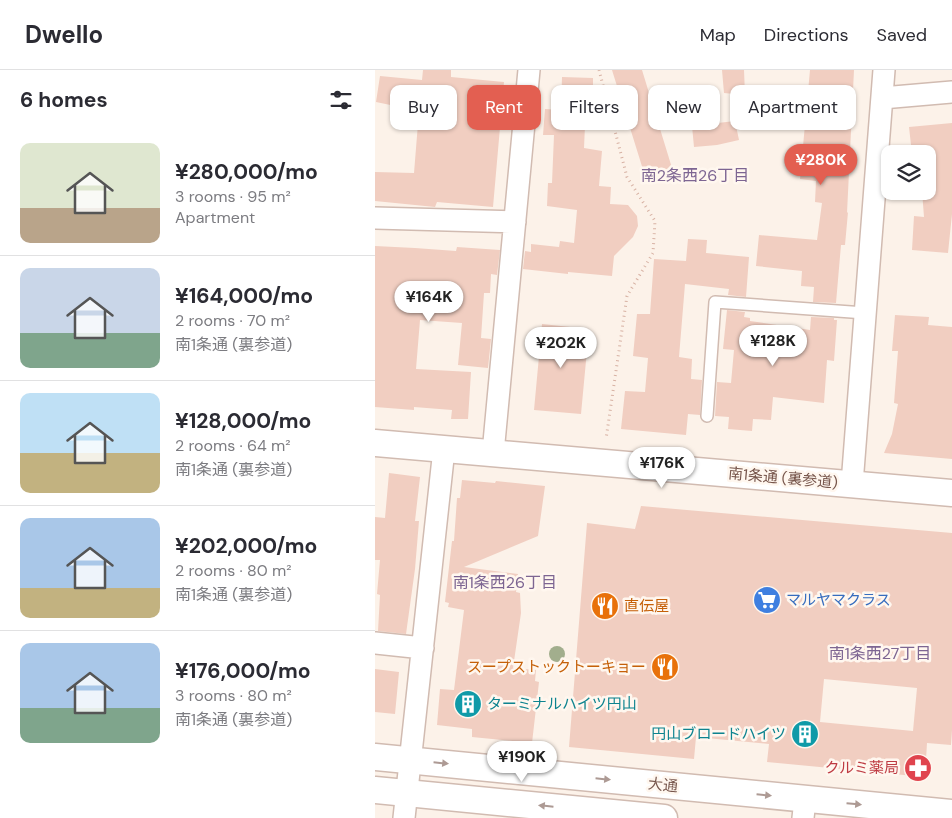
<!DOCTYPE html>
<meta charset="utf-8">
<style>
body{margin:0;font-family:"DM Sans","Noto Sans JP",sans-serif;background:#f7f7f7;color:#2b2b33;height:100vh;display:flex;flex-direction:column;font-size:19px;white-space:nowrap}
*{box-sizing:border-box;margin:0}
p{font-size:16px;color:#7c7c81}
.icon{flex:none;width:28px;height:28px;fill:none;stroke:currentColor;stroke-width:2;stroke-linecap:round;stroke-linejoin:round}
.map{position:relative;flex:1;overflow:hidden}
.drawer{display:flex;flex-direction:column;background:#fff;width:375px}
.drawer>*{flex:none}
.top-card{position:absolute;left:15px;top:15px;width:475px;height:45px;display:flex;gap:10px}
.buttons{position:absolute;left:506px;top:75px;display:grid;gap:10px}
.buttons a{display:grid;place-items:center;width:55px;height:55px;border-radius:10px;background:#fff;box-shadow:0 1px 4px #0004;font-size:25px}
.price{position:absolute;translate:-50% -42px;padding:0 11px;border-radius:18px;background:#fff;color:#222;font-size:16px;line-height:32px;filter:drop-shadow(0 1px 2px #0008)}
.price::after{content:'';position:absolute;left:50%;top:30px;width:15px;height:11px;margin-left:-8px;background:inherit;clip-path:polygon(0 0,100% 0,50% 100%)}
.price.on{background:#e35f51;color:#fff}
ul{padding:0;list-style:none}
li{display:flex;align-items:center;gap:15px;height:125px;padding:0 20px}
li+li{border-top:1px solid #e1e1e2}
li span{display:grid;place-items:center;flex:none;width:140px;height:100px;border-radius:10px;color:#555}
li>.icon{margin-inline-start:auto}
span .icon{width:60px;height:60px;fill:#fffc;stroke-width:1}
li b{font-size:21px}
h2{display:flex;justify-content:space-between;align-items:center;height:60px;padding:0 20px;font-size:21px}
.chip{padding:0 18px;border-radius:10px;background:#fff;box-shadow:0 1px 4px #0004;font-size:18px;line-height:45px}
.chip.on{background:#e35f51;color:#fff}
header{display:flex;align-items:center;gap:30px;box-sizing:border-box;height:70px;padding:0 25px;background:#fff;border-bottom:1px solid #e1e1e2}
header strong{font-size:24px}
nav{display:flex;gap:28px;margin-inline-start:auto;font-size:18px}
main{display:flex;flex:1;min-height:0}
.map>svg:first-child{display:block}
.building{fill:#f1cec1;fill-rule:evenodd}
.lines{fill:none;stroke-linecap:round;stroke-linejoin:round}
.service-casing{stroke:#d1bbb1;stroke-width:14}
.minor-casing{stroke:#d1bbb1;stroke-width:24}
.tertiary-casing{stroke:#d1bbb1;stroke-width:29}
.path{stroke:#d7b1a3;stroke-width:3;stroke-dasharray:1 4;stroke-linecap:butt}
.service{stroke:#fff;stroke-width:11}
.minor{stroke:#fff;stroke-width:21}
.tertiary{stroke:#fff;stroke-width:26}
.tree{fill:#a2ae8d}
.oneway{fill:#ad9a94}
.labels{text-anchor:middle;dominant-baseline:central;stroke-width:5;stroke-linejoin:round;paint-order:stroke}
.street-label{font-size:15px;fill:#77564c;stroke:#fff7ef}
.shop-label{font-size:15px;fill:#366cbe;stroke:#fff7ef;text-anchor:start}
.food-label{font-size:15px;fill:#c56008;stroke:#fff7ef;text-anchor:start}
.culture-label{font-size:15px;fill:#0d838f;stroke:#fff7ef;text-anchor:start}
.health-label{font-size:15px;fill:#be3a42;stroke:#fff7ef;text-anchor:end}
.neighbourhood-label{font-size:16px;fill:#7d6592;stroke:#fff7ef}
</style>
<header>
<strong>Dwello</strong>
<nav><a>Map</a><a>Directions</a><a>Saved</a></nav>
</header>
<main>
<section class="drawer">
<h2>6 homes<svg class="icon" aria-label="filters" viewBox="0 0 24 24"><path d="M4 7h16M4 17h16"/><circle cx="9" cy="7" r="2"/><circle cx="15" cy="17" r="2"/></svg></h2>
<ul>
<li><span style="background:linear-gradient(#dfe7d0 65%,#b9a48a 0)"><svg class="icon" aria-label="home" viewBox="0 0 24 24"><path d="M3 11l9-7 9 7M6 9v11h12V9"/></svg></span><div><b>¥280,000/mo</b><p>3 rooms · 95 m²</p><p>Apartment</p></div></li>
<li><span style="background:linear-gradient(#c9d6e8 65%,#7fa58c 0)"><svg class="icon" aria-label="home" viewBox="0 0 24 24"><path d="M3 11l9-7 9 7M6 9v11h12V9"/></svg></span><div><b>¥164,000/mo</b><p>2 rooms · 70 m²</p><p>南1条通 (裏参道)</p></div></li>
<li><span style="background:linear-gradient(#bfe0f5 60%,#c2b280 0)"><svg class="icon" aria-label="home" viewBox="0 0 24 24"><path d="M3 11l9-7 9 7M6 9v11h12V9"/></svg></span><div><b>¥128,000/mo</b><p>2 rooms · 64 m²</p><p>南1条通 (裏参道)</p></div></li>
<li><span style="background:linear-gradient(#a9c7e8 70%,#c2b280 0)"><svg class="icon" aria-label="home" viewBox="0 0 24 24"><path d="M3 11l9-7 9 7M6 9v11h12V9"/></svg></span><div><b>¥202,000/mo</b><p>2 rooms · 80 m²</p><p>南1条通 (裏参道)</p></div></li>
<li><span style="background:linear-gradient(#a9c7e8 65%,#7fa58c 0)"><svg class="icon" aria-label="home" viewBox="0 0 24 24"><path d="M3 11l9-7 9 7M6 9v11h12V9"/></svg></span><div><b>¥176,000/mo</b><p>3 rooms · 80 m²</p><p>南1条通 (裏参道)</p></div></li>
</ul>
</section>
<div class="map">
<svg width="577" height="748" viewBox="0 0 577 748">
<rect width="100%" height="100%" fill="#fcf2e9"/>
<!-- building -->
<path class="building" d="M48 0H76V7L129 12 118 137 62 132 60 137 0 131V102L39 103 44 41 1 32 5 6 47 10Z
M237 0H267L297 98 270 106Z
M347 0H369L370 25 349 23Z
M435 0H479L472 143 473 142 470 175H466L461 233 438 232 439 217 426 216 427 201 381 196 384 165 442 170 447 133 440 132 441 111 425 109Z
M187 7 218 8V33H211L209 78 227 81 224 116 236 117 235 134 253 135 262 146 263 156 258 167 239 186 237 206 193 202V204L148 199 150 181 156 182V174L184 177 185 171 199 173 202 140 172 136 173 113H177L179 65H168L170 39 186 40Z
M360 51 364 70 342 75 319 77 317 56Z
M577 53V144L573 183 537 180 539 146 549 147 547 121H552V83L537 84 534 57Z
M313 169 332 170 331 183 374 187 371 227 353 225 354 219 310 214 304 287 317 289 316 309 327 310 325 345 313 344 311 365 246 359 250 321 270 322 273 288 258 286 262 244H275L279 189 311 191Z
M0 176 40 178 81 181 82 177 125 180 122 205 116 204 115 223H109L106 268 116 269 113 298 83 295 87 253 45 250 41 299 96 302 93 349H76L77 340 39 337V340L0 337Z
M352 240 370 242 369 247 375 248V251L435 260 436 247 459 248V250H462L459 291 452 290 449 333 398 327 396 350 378 349 377 361 353 359 354 347 340 346 342 312 356 313 359 280 348 279Z
M520 245 554 247 553 255 577 257V389L509 383 517 364 523 334 519 333 523 281H517Z
M167 254 214 259 206 344 159 340Z
M14 403 45 407 40 451H44L40 499 31 564 3 561 5 525 2 524 5 490H0V447L10 448Z
M87 410 120 413 121 411 170 416 163 466 89 497 143 504 141 522 145 523 146 543 138 598 161 600 160 611 164 612 157 673 97 667V659L62 655 65 619 79 620 89 540 73 537 74 533 70 532 77 471H79L82 428H85Z
M266 436 577 463V660L576 675 552 673 550 707 392 692 394 674 321 667 319 689 194 677 212 453 260 459ZM449 609 542 618 538 661 445 652Z
M0 599 24 602 20 644 0 642Z"/>
<g class="lines">
<!-- service casing -->
<g class="service-casing">
<path id="service" d="M332 346 340 232 490 243"/>
</g>
<!-- minor casing -->
<g class="minor-casing">
<path id="minor" d="M507 28 577 22
M0 148 140 152
M118 383 154 0
M477 414 509 0
M0 573 48 578
M29 748 69 379
M428 748 430 730"/>
</g>
<!-- tertiary casing -->
<g class="tertiary-casing">
<path id="tertiary" d="M0 373 577 423
M0 687 577 743
M0 720 289 748"/>
</g>
<!-- path -->
<path class="path" d="M224 0 252 107 280 151 278 183 252 226 231 369"/>
<!-- service -->
<use href="#service" class="service"/>
<!-- minor -->
<use href="#minor" class="minor"/>
<!-- tertiary -->
<use href="#tertiary" class="tertiary"/>
</g>
<!-- trees -->
<circle class="tree" cx="182" cy="584" r="8"/>
<!-- one-way arrows -->
<defs><path id="oneway-solid" d="M-6-.8H1V-3.2L6.5 0L1 3.2V.8H-6Z" transform="scale(1.25)"/></defs>
<g class="oneway">
<use href="#oneway-solid" transform="translate(66 693) rotate(6)"/>
<use href="#oneway-solid" transform="translate(228 709) rotate(6)"/>
<use href="#oneway-solid" transform="translate(389 725) rotate(6)"/>
<use href="#oneway-solid" transform="translate(479 734) rotate(5)"/>
<use href="#oneway-solid" transform="translate(171 736) rotate(-174)"/>
</g>
<!-- icons -->
<defs>
<g id="supermarket-disc" transform="scale(1.4375)"><circle r="9.5" fill="#3f7fe0" stroke="#fff7ef"/><path d="M-6-5.5h2.5l.6 2H6L4.5 2H-2.5L-4.4-4H-6ZM-1.5 3.2a1.3 1.3 0 1 0 .1 0ZM3 3.2a1.3 1.3 0 1 0 .1 0Z" fill="#fff"/></g>
<g id="restaurant-disc" transform="scale(1.4375)"><circle r="9.5" fill="#e8710a" stroke="#fff7ef"/><path d="M-5-6h1v4h1v-4h1v4h1v-4h1v5L-1.5 .5V6h-2V.5L-5-1ZM5-6V6H3V1.5H1.5Q1.5-4 5-6Z" fill="#fff"/></g>
<g id="building-disc" transform="scale(1.4375)"><circle r="9.5" fill="#0f9aa8" stroke="#fff7ef"/><path d="M-4-6H4V6H1V3H-1V6H-4ZM-2.5-4.3h1.7v1.8h-1.7ZM.8-4.3h1.7v1.8H.8ZM-2.5-1h1.7V.8h-1.7ZM.8-1h1.7V.8H.8Z" fill="#fff"/></g>
<g id="pharmacy-disc" transform="scale(1.4375)"><circle r="9.5" fill="#e0444e" stroke="#fff7ef"/><path d="M-2-6h4v4h4v4h-4v4h-4v-4h-4v-4h4Z" fill="#fff"/></g>
</defs>
<g fill-rule="evenodd">
<use href="#supermarket-disc" x="392" y="530"/>
<use href="#restaurant-disc" x="230" y="536"/>
<use href="#restaurant-disc" x="290" y="597"/>
<use href="#building-disc" x="93" y="634"/>
<use href="#building-disc" x="430" y="664"/>
<use href="#pharmacy-disc" x="543" y="698"/>
</g>
<g class="labels">
<!-- street labels -->
<g class="street-label">
<text transform="translate(408 408) rotate(5)">南1条通 (裏参道)</text>
<text transform="translate(288 715) rotate(6)">大通</text>
</g>
<!-- shop labels -->
<g class="shop-label">
<text x="411" y="530">マルヤマクラス</text>
</g>
<!-- food labels -->
<g class="food-label">
<text x="249" y="536">直伝屋</text>
<text x="271" y="597" text-anchor="end">スープストックトーキョー</text>
</g>
<!-- culture labels -->
<g class="culture-label">
<text x="112" y="634">ターミナルハイツ円山</text>
<text x="411" y="664" text-anchor="end">円山ブロードハイツ</text>
</g>
<!-- health labels -->
<g class="health-label">
<text x="524" y="698">クルミ薬局</text>
</g>
<!-- neighbourhood labels -->
<g class="neighbourhood-label">
<text x="320" y="105">南2条西26丁目</text>
<text x="130" y="512">南1条西26丁目</text>
<text x="505" y="583">南1条西27丁目</text>
</g>
</g>
</svg>
<div class="buttons">
<a><svg class="icon" aria-label="layers" viewBox="0 0 24 24"><path d="M12 4l9 5-9 5-9-5zM3 14l9 5 9-5"/></svg></a>
</div>
<b class="price on" style="left:446px;top:116px">¥280K</b>
<b class="price" style="left:54px;top:253px">¥164K</b>
<b class="price" style="left:398px;top:297px">¥128K</b>
<b class="price" style="left:186px;top:299px">¥202K</b>
<b class="price" style="left:287px;top:419px">¥176K</b>
<b class="price" style="left:147px;top:713px">¥190K</b>
<div class="top-card">
<a class="chip">Buy</a>
<a class="chip on">Rent</a>
<a class="chip">Filters</a>
<a class="chip">New</a>
<a class="chip">Apartment</a>
</div>
</div>
</main>
